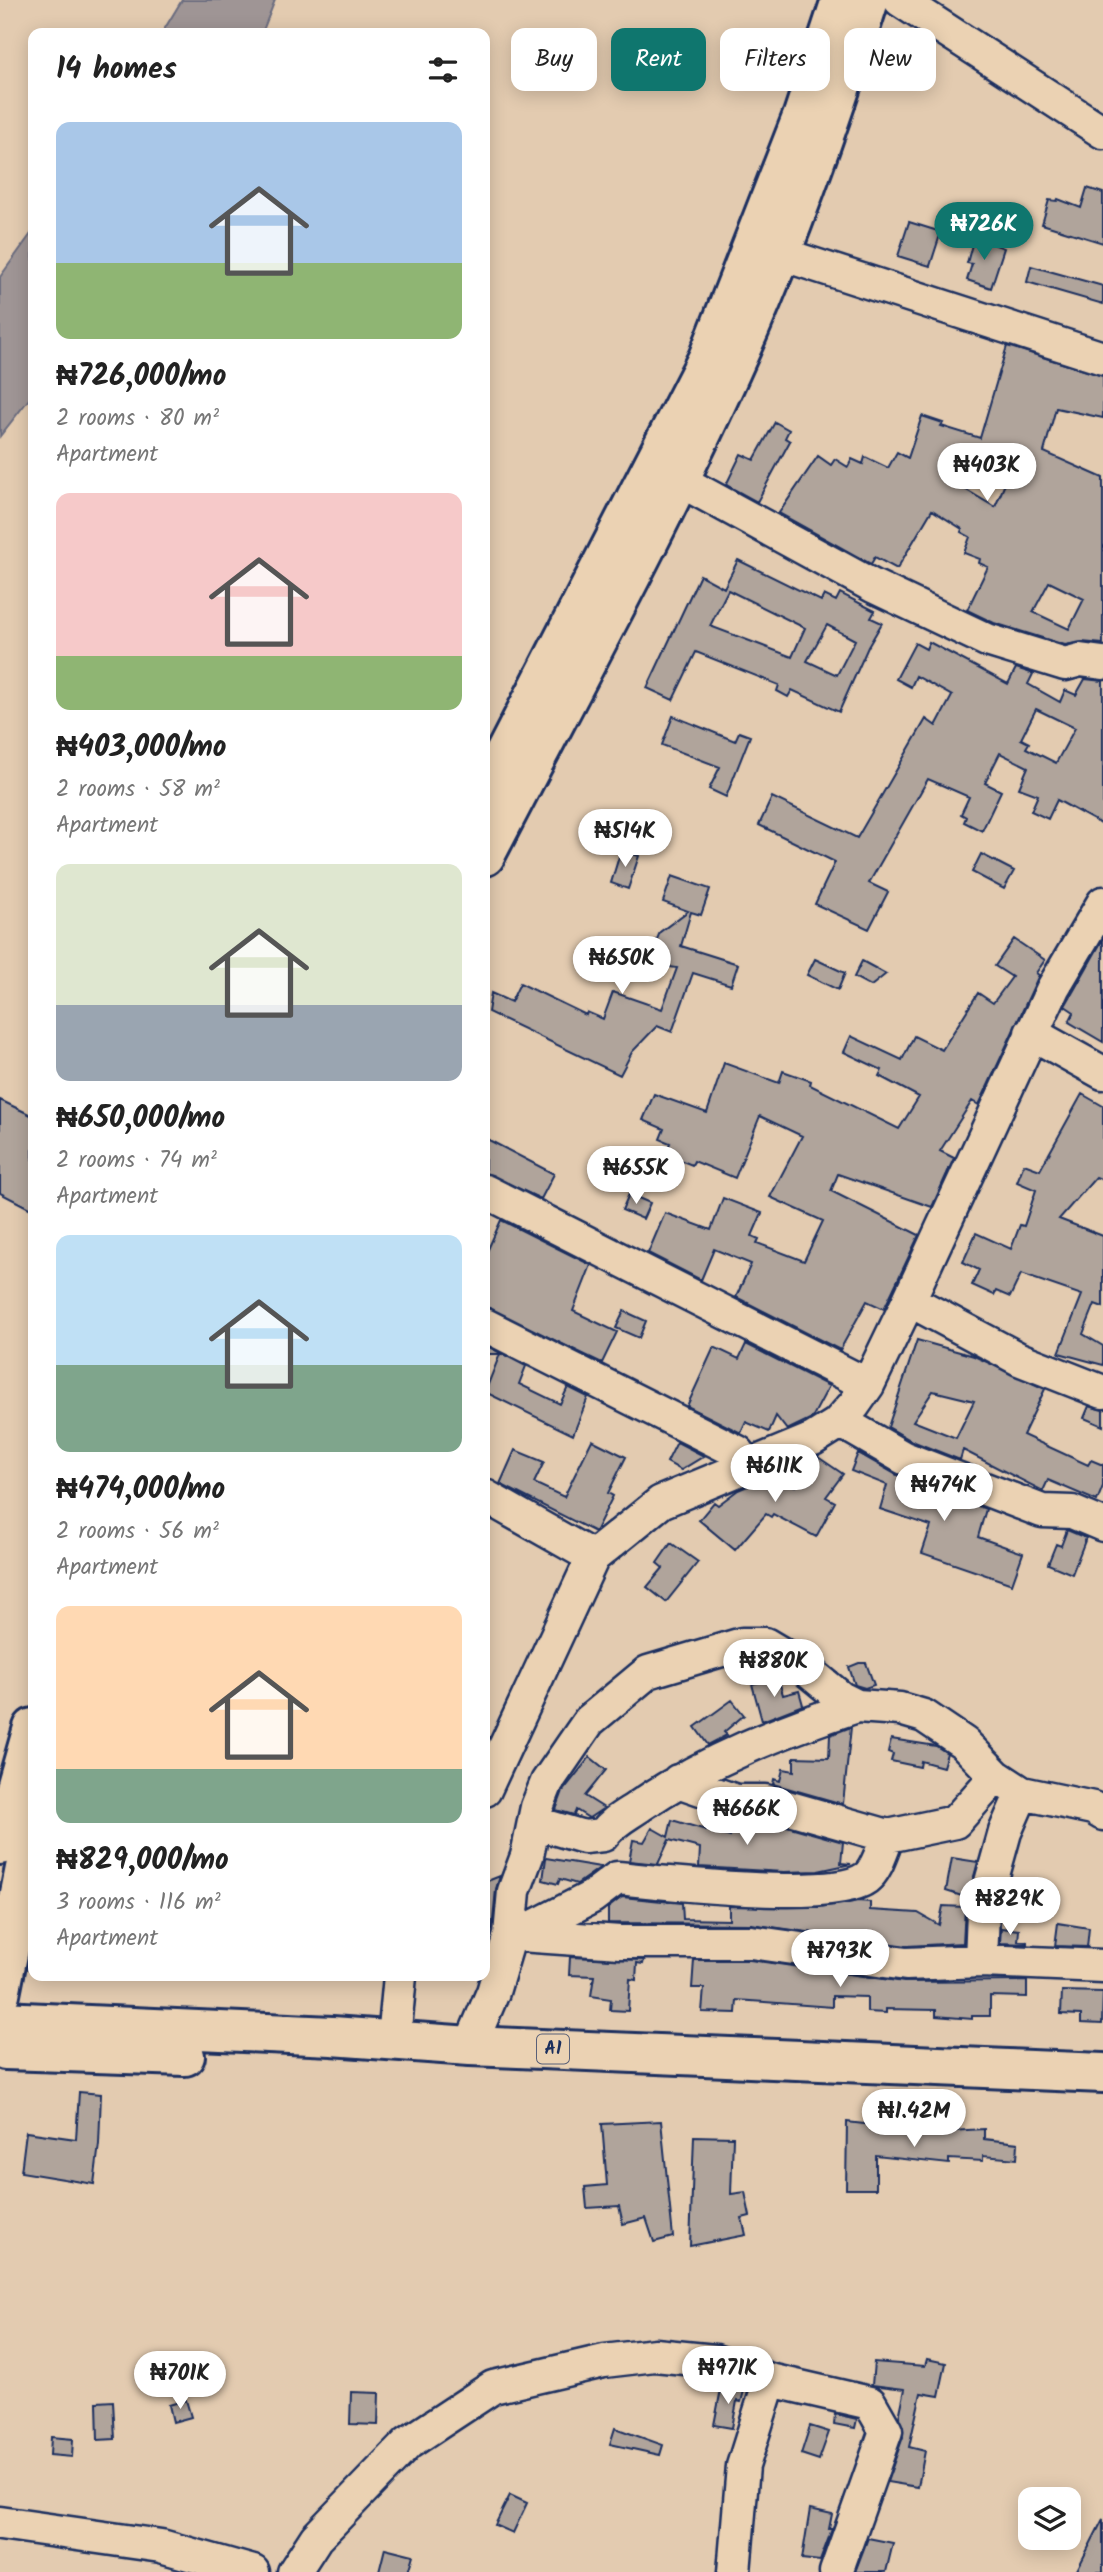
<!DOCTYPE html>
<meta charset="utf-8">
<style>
body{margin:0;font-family:Kalam,sans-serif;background:#f6f6f6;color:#222;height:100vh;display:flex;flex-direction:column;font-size:26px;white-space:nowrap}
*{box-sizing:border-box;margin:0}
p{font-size:23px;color:#767676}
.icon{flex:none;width:38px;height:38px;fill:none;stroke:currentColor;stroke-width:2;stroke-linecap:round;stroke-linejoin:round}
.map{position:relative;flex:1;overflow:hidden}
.side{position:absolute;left:28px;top:28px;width:462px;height:1953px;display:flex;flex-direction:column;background:#fff;border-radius:14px;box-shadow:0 4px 18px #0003}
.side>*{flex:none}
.banner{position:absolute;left:511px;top:28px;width:486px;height:63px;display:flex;gap:14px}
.tools{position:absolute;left:1018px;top:2487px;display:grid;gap:14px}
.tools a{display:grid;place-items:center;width:63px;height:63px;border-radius:14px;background:#fff;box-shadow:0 4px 18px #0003;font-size:35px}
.price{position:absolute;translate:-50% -60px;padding:0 16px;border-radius:24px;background:#fff;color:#222;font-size:23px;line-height:46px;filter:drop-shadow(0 2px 4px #0008)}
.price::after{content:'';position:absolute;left:50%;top:42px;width:21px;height:16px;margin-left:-10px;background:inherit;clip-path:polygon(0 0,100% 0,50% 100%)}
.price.active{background:#0f766e;color:#fff}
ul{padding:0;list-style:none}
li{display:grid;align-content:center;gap:14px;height:371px;padding:0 28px}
li span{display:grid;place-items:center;height:217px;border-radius:14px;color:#555}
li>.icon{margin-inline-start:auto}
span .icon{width:126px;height:126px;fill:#fffc;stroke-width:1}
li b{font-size:30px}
h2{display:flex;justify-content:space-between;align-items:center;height:84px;padding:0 28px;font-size:30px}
.chip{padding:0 24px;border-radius:14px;background:#fff;box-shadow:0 4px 18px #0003;font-size:24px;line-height:63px}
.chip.active{background:#0f766e;color:#fff}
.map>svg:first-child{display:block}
.water{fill:#9f9595;stroke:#6a6c7f;stroke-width:2}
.building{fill:#b0a49b;stroke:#1b2f5e;stroke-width:2;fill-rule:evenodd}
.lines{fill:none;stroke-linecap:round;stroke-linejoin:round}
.minor-casing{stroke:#1b2f5e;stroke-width:37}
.major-casing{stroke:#1b2f5e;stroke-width:44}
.highway-casing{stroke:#1b2f5e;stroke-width:44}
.minor{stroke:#ebd2b3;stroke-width:32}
.major{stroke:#ebd2b3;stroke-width:38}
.highway{stroke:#ebd2b3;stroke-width:38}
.labels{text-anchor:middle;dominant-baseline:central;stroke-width:6;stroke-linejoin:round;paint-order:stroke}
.shield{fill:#ebd2b3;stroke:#596078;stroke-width:2}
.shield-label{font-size:18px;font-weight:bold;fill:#1b2f5e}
</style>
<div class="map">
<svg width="1103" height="2572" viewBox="0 0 1103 2572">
<rect width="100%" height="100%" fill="#e3cbb0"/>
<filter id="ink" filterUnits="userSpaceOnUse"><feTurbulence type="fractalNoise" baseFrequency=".0143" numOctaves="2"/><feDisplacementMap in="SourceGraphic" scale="14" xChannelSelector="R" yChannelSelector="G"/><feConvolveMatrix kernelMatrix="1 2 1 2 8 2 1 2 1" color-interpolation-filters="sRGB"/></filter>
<g filter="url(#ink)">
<!-- water -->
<path class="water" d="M182 0H275L262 33H162Z
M33 231V394L0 436V277Z"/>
<!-- building -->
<path class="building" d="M754 46 769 53 757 80 743 74Z
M1087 188 1103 193V243L1042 224 1049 200 1057 201 1058 199 1081 208Z
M909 222 941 232 930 266 898 256Z
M974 237 1004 248 991 288 967 280 972 264 967 263Z
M1031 266 1103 286V304L1027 282Z
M1007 346 1103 376V418L1056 408 1044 452 1103 478V644L1082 642 1065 645 994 623 967 610 988 567 979 563 980 559 964 553 970 537 961 532 962 529 932 510 897 569 875 557 871 564 779 513 818 456 831 465 835 459 848 467 852 459 863 464 865 457 888 468 897 452 908 458 922 416 943 423 941 426 980 438ZM969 458 1010 472 995 507 960 486ZM1049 582 1084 599 1069 629 1033 612Z
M775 422 789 430 785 438 790 441 757 502 726 485 741 454 754 460Z
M738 560 821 601 824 595 836 601 840 593 875 611 871 618 882 623 868 647 839 712 792 690 788 697 777 691 779 685 696 652 673 700 647 688 700 575 724 588ZM728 590 805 628 792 657 710 626ZM827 625 855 640 837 675 807 661Z
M929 642 1008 684 1016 668 1031 673 1033 674 1028 684 1060 702 1065 690 1076 695 1085 679 1103 681V825L1057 800 1048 819 1031 811 1038 795 1019 788 1028 767 1000 753 985 783 1001 791 982 831 964 822 966 817 961 814 969 797 928 779 869 883 888 892 869 929 815 904 835 862 759 825 772 797 857 838 926 719 936 726 952 696 916 676 911 687 896 679 915 643 926 649ZM1036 709 1075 728 1056 763 1026 748 1029 743 1021 739Z
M673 716 735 741 739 732 750 736 726 797 709 789 720 767 662 745Z
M621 850 639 856 628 889 611 883Z
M981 854 1014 871 1004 889 972 872Z
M672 876 710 889 701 915 691 912 681 946 738 964 731 985 693 973 672 1032 657 1026 632 1052 620 1075 488 1012 491 993 511 1002 520 983 586 1015 587 1012 603 1019 613 992 662 1009 677 968 656 965 650 957 660 932 688 911 663 902Z
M1014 939 1045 960 1036 973 1039 975 979 1105 972 1101 940 1151 954 1158 932 1207 838 1174 831 1191 919 1235 884 1309 867 1301 840 1350 736 1297 751 1264 714 1249 701 1280 648 1253 665 1213 711 1230 723 1198 762 1213 752 1236 759 1239 757 1243 804 1261 823 1221 770 1197 802 1136 760 1116 735 1178 694 1161 692 1165 665 1154 670 1143 660 1139 664 1129 643 1120 654 1094 707 1113 724 1063 779 1083 783 1071 811 1081 810 1085 899 1129 919 1097 879 1076 882 1070 844 1052 851 1036 902 1060 914 1036 942 1050 978 993 993 1003 1012 977 995 966Z
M1103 939V1042L1069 1022 1074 1012 1065 1006Z
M815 959 845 973 838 990 807 975Z
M862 961 886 974 871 986 854 977Z
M1082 1094 1103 1106V1180L1096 1177 1059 1219 1103 1236V1307L1095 1304 1083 1334 1103 1346V1365L1059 1353 1082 1295 1021 1274 1010 1297 996 1291 994 1295 972 1285 979 1270 963 1262 976 1233 1011 1249 1020 1225 1024 1226 1036 1190 1017 1182 1024 1164 1040 1170Z
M0 1100 33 1116V1210L0 1193Z
M485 1138 554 1174 541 1199 485 1173Z
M629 1194 650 1203 643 1219 622 1210Z
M501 1220 591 1265 573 1311 617 1332 602 1363 485 1307V1256Z
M624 1311 646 1321 639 1338 616 1328Z
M917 1340 974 1356 1045 1389 1023 1435 1088 1465 1091 1460 1103 1465V1486L1097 1501 1048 1480 1043 1491 963 1450 960 1460 912 1441 888 1427ZM933 1391 974 1401 956 1438 913 1421Z
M746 1344 829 1386 812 1418 787 1430 776 1416 769 1432 746 1422 741 1433 687 1406 714 1347 739 1359Z
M485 1345 526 1366 519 1384 560 1404 568 1387 588 1397 573 1435 485 1392 500 1354H485Z
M1089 1406 1103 1410V1426L1084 1418Z
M592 1440 626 1457 608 1493 613 1496 595 1532 500 1484 515 1450 544 1462 534 1483 564 1497Z
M677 1442 704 1456 681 1470 667 1462Z
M858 1453 897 1475 986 1509 978 1537 1023 1553 1012 1584 922 1553 931 1526 880 1509 887 1485 851 1471Z
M818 1457 843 1474 826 1497 835 1502 816 1537 773 1514 771 1517 766 1514 735 1550 699 1520 714 1502 718 1505 738 1490 774 1475 795 1486Z
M1067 1530 1086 1538 1072 1574 1048 1564 1056 1544 1061 1546Z
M671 1543 698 1562 666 1602 647 1587 663 1568 657 1563Z
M859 1663H866L874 1685 865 1688 855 1685 849 1667Z
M778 1677 783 1695 799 1691 803 1705 762 1721 752 1684Z
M732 1700 744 1715 724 1732 727 1735 708 1745 695 1727Z
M851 1727 843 1804 773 1784 774 1779 780 1781 783 1769 794 1771V1757L829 1758 830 1735Z
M891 1739 936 1746 947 1753 943 1767 921 1761 920 1767 891 1761 893 1754 888 1752Z
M590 1757 606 1770 585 1796 604 1808 589 1818 576 1810 574 1815 556 1810 563 1791Z
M732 1819H762L843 1842 841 1863 851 1864 818 1871 784 1872 699 1867 700 1848 669 1840 658 1864 629 1861 633 1840 644 1842 652 1828 668 1837 672 1820 730 1837Z
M546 1858 600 1867H601L577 1884 560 1879 558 1884 543 1880Z
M952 1858 978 1862 968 1898 946 1891Z
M500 1876 496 1889 492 1930 485 1929V1882Z
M622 1897 682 1903 683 1919 729 1920V1906L820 1907 857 1901 870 1902V1910L918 1913 939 1925 943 1906 965 1907 963 1943 907 1946 751 1924 608 1923V1908Z
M1058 1923 1089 1928 1087 1947 1055 1946Z
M1001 1928 1019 1930 1018 1941 1027 1942V1944L1000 1943Z
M570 1957 644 1960 643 1964 637 1963 636 1980 630 1979 628 2011 610 2010 611 1999 591 1996 594 1976 569 1975Z
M694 1960H750L904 1982 1027 1981V1997L990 1996V2016H972V2019L936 2016V2010L886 2009V2013L867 2012V1997L832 1996V2007L737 2000 736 2013 702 2012 704 1988H692Z
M1062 1991 1103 1992 1102 2024 1081 2023V2015L1061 2014Z
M79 2092 101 2094 99 2144 94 2184 21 2172 26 2132 76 2139Z
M661 2121 673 2237 654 2242 646 2218 623 2224 619 2206 587 2208 585 2187 607 2185 602 2124Z
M847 2122 933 2132 984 2129V2139L1018 2143 1017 2159 983 2156V2161L949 2159V2164L876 2156V2189H846Z
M694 2136 733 2137 731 2194 745 2192 750 2216 742 2218 746 2235 690 2246Z
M927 2359 946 2363 939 2396 921 2393 909 2447 925 2451 918 2487 887 2482 903 2437 899 2417 905 2389 872 2385 874 2362 925 2366Z
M728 2385 744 2391 741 2402 737 2401 732 2428 714 2425 721 2389 726 2390Z
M351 2392 379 2393 378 2425 350 2424Z
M186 2400 191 2417 173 2422 169 2405Z
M113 2401 115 2439 98 2440 97 2402Z
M835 2414 857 2419 855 2428 834 2424Z
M810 2426 829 2432 819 2460 801 2454Z
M615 2428 663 2445 660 2455 610 2444Z
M51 2437 73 2439 72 2457 50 2455Z
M510 2495 527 2503 513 2533 495 2525Z
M810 2509 832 2514 829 2529H832L820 2561 802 2559Z
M1103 2519V2572H1076Z
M868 2538 893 2543 886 2572H855Z
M385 2548 413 2555 408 2572H379Z"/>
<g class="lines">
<!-- minor casing -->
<g class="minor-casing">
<path id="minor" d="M900 0 1103 132
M781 254 1103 358
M679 480 873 586 987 640 1065 664 1080 660 1103 663
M1031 1033 1103 1073
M485 1191 868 1385
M909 1300 1019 1359 1103 1392
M485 1325 738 1452 748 1466
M840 1421 904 1458 1042 1511 1072 1512 1103 1525
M485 1496 593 1557
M678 1781 736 1801H765L888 1836
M485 1790 593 1557 661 1502 813 1439 837 1424 854 1405 868 1385 909 1300 1053 988 1103 903
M536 1823 584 1837 603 1835C613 1821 627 1815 641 1805 707 1760 781 1731 857 1706
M518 1935 592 1897 617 1878C663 1882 832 1903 866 1878 877 1870 882 1849 888 1836L955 1822 996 1776
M520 1935 620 1942H751L906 1964 981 1961 1103 1966
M981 1961 983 1911 1005 1832 1022 1793
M394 2039 400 1976
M470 2046 493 1992 510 1935 514 1891 527 1856 537 1807 547 1782 589 1721 648 1672 742 1644H765L802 1666 841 1698 857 1706 900 1709 924 1716 964 1743 996 1776 1022 1793 1093 1808 1103 1814
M770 2380 870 2403 886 2431 836 2572
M0 2523 161 2546 253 2572
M294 2572 316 2538 408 2443 493 2387 604 2361 655 2355 715 2361 770 2380 743 2466 734 2572"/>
</g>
<!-- major casing -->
<g class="major-casing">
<path id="major" d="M485 792 708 358 803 115 841 0
M485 856C568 695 656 536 731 371 786 250 829 126 869 0
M0 1845 33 1728
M0 1994 33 1828"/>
</g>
<!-- highway casing -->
<g class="highway-casing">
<path id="highway" d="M2 2021 332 2036 470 2046 1103 2073
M5 2050 185 2056"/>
</g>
<!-- minor -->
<use href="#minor" class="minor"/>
<!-- major -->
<use href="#major" class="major"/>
<!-- highway -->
<use href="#highway" class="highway"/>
</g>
</g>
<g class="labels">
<!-- shield labels -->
<rect class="shield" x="537" y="2034.5" width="32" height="29" rx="5"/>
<g class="shield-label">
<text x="553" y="2049">A1</text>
</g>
</g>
</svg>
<div class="tools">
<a><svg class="icon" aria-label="layers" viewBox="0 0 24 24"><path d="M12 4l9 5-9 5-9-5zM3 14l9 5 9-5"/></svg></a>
</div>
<b class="price active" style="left:984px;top:262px">₦726K</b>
<b class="price" style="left:987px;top:503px">₦403K</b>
<b class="price" style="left:625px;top:869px">₦514K</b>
<b class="price" style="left:622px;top:996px">₦650K</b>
<b class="price" style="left:636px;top:1206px">₦655K</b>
<b class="price" style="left:775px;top:1504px">₦611K</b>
<b class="price" style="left:944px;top:1523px">₦474K</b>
<b class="price" style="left:774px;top:1699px">₦880K</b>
<b class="price" style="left:747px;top:1847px">₦666K</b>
<b class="price" style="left:1010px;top:1937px">₦829K</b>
<b class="price" style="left:840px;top:1989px">₦793K</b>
<b class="price" style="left:914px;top:2149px">₦1.42M</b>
<b class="price" style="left:728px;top:2406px">₦971K</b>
<b class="price" style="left:180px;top:2411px">₦701K</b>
<div class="banner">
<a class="chip">Buy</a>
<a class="chip active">Rent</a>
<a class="chip">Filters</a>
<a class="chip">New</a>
</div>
<section class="side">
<h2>14 homes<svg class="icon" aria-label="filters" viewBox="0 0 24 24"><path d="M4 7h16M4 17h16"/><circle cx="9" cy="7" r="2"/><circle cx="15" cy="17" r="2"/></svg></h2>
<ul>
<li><span style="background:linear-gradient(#a9c7e8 65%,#8fb573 0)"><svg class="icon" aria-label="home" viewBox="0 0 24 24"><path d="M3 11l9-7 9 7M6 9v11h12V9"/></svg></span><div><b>₦726,000/mo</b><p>2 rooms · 80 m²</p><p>Apartment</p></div></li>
<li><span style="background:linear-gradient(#f6c9c9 75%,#8fb573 0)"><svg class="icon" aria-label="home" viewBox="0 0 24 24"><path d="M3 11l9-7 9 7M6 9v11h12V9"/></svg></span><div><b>₦403,000/mo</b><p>2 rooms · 58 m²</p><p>Apartment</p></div></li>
<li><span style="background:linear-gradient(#dfe7d0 65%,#9aa5b1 0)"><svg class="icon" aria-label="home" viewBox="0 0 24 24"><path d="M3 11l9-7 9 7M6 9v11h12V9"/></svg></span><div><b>₦650,000/mo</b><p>2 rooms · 74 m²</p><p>Apartment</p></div></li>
<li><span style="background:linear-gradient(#bfe0f5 60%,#7fa58c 0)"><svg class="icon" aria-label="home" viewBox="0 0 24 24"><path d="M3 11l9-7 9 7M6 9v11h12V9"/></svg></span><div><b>₦474,000/mo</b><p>2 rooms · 56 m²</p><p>Apartment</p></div></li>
<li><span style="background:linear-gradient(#ffd9b3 75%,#7fa58c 0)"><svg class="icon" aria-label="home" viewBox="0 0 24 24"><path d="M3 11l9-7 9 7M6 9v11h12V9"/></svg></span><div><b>₦829,000/mo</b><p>3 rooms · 116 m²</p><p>Apartment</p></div></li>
</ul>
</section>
</div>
